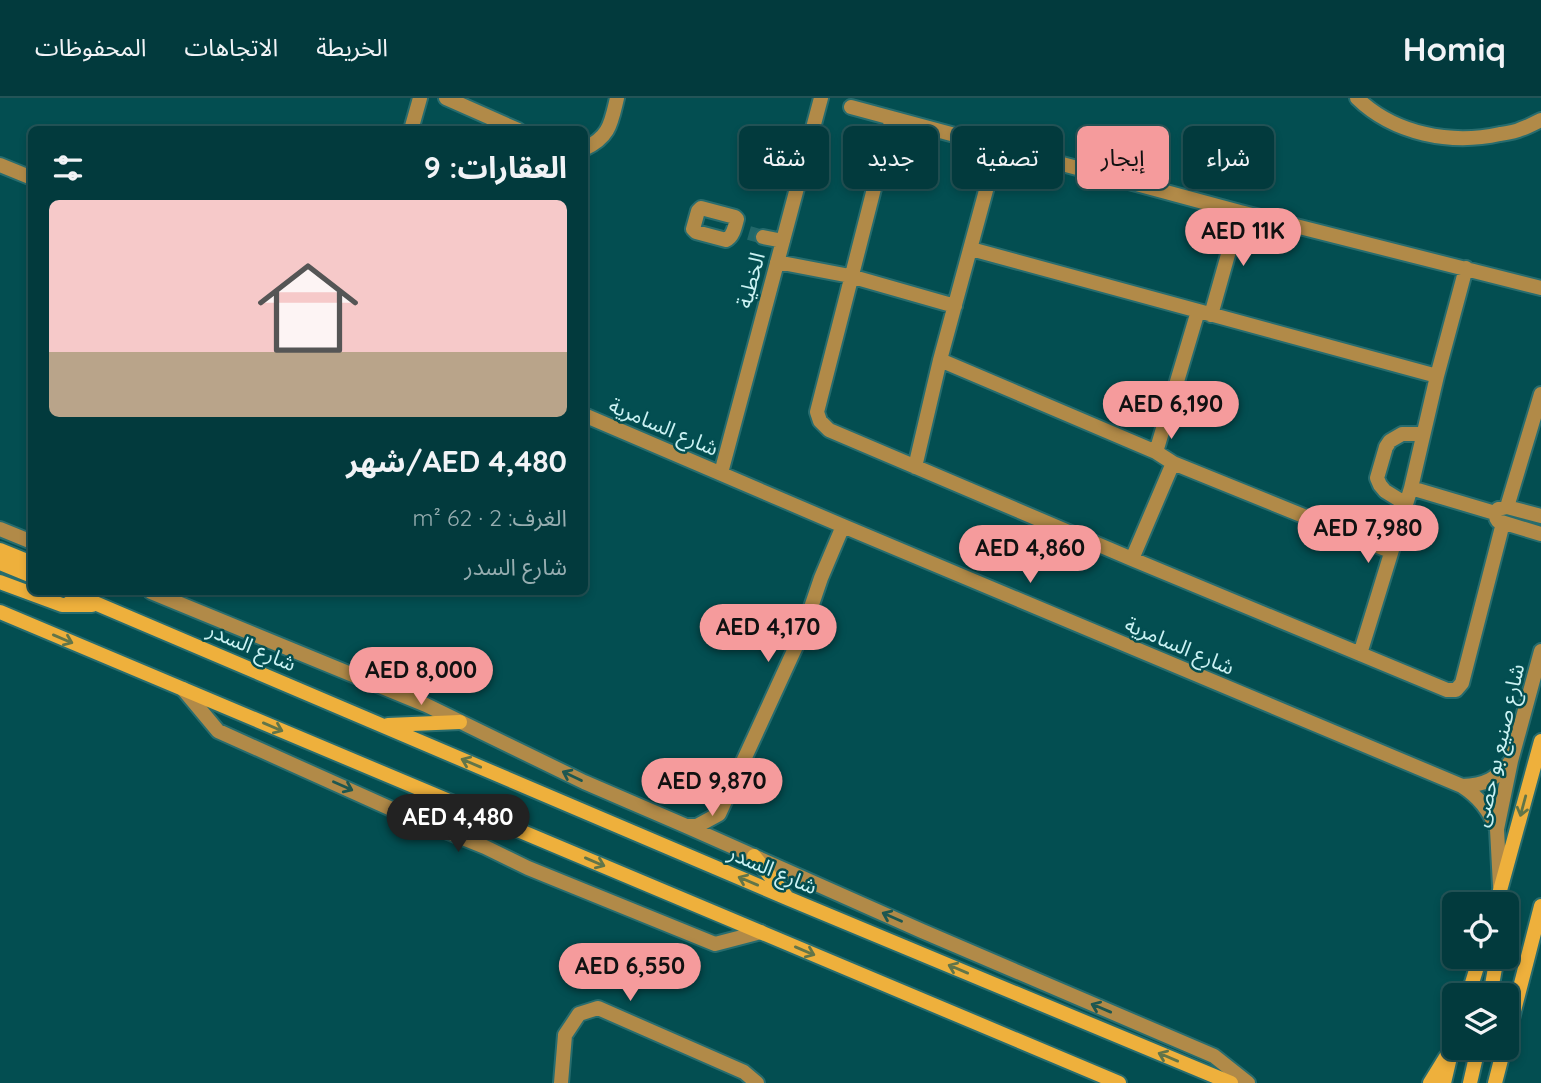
<!DOCTYPE html>
<html lang="ar">
<meta charset="utf-8">
<style>
body{margin:0;font-family:Quicksand,"Noto Sans Arabic",sans-serif;background:#104548;color:#f1f3f6;direction:rtl;height:100vh;display:flex;flex-direction:column;font-size:26px;white-space:nowrap}
*{box-sizing:border-box;margin:0}
p{font-size:23px;color:#96adb0}
.icon{flex:none;width:38px;height:38px;fill:none;stroke:currentColor;stroke-width:2;stroke-linecap:round;stroke-linejoin:round}
.map{position:relative;flex:1;overflow:hidden;direction:ltr}
.panel{position:absolute;left:28px;top:28px;width:560px;height:469px;display:flex;flex-direction:column;background:#023a3d;border-radius:10px;box-shadow:0 4px 10px #0003,0 0 0 2px #235457;direction:rtl}
.panel>*{flex:none}
.banner{position:absolute;left:609px;top:28px;width:665px;height:63px;direction:rtl;display:flex;gap:14px}
.tools{position:absolute;left:1442px;top:794px;display:grid;gap:14px}
.tools a{display:grid;place-items:center;width:77px;height:77px;border-radius:10px;background:#023a3d;box-shadow:0 4px 10px #0003,0 0 0 2px #235457;font-size:35px}
.price{position:absolute;translate:-50% -60px;padding:0 16px;border-radius:24px;background:#f59b9c;color:#111;font-size:23px;line-height:46px;filter:drop-shadow(0 2px 4px #0008)}
.price::after{content:'';position:absolute;left:50%;top:42px;width:21px;height:16px;margin-left:-10px;background:inherit;clip-path:polygon(0 0,100% 0,50% 100%)}
.price.selected{background:#222;color:#fff}
ul{padding:0;list-style:none}
li{display:grid;align-content:center;gap:14px;height:371px;padding:0 21px}
li+li{border-top:2px solid #235457}
li span{display:grid;place-items:center;height:217px;border-radius:10px;color:#555}
li>.icon{margin-inline-start:auto}
span .icon{width:126px;height:126px;fill:#fffc;stroke-width:1}
li b{font-size:30px}
h2{display:flex;justify-content:space-between;align-items:center;height:84px;padding:0 21px;font-size:30px}
.pill{padding:0 24px;border-radius:10px;background:#023a3d;box-shadow:0 4px 10px #0003,0 0 0 2px #235457;font-size:24px;line-height:63px}
.pill.selected{background:#f59b9c;color:#111}
header{display:flex;align-items:center;gap:42px;box-sizing:border-box;height:98px;padding:0 35px;background:#023a3d;border-bottom:2px solid #235457}
header strong{font-size:33px}
nav{display:flex;gap:38px;margin-inline-start:auto;font-size:24px}
.map>svg:first-child{display:block}
.lines{fill:none;stroke-linecap:round;stroke-linejoin:round}
.street-tunnel{stroke:#216769;stroke-width:14;stroke-dasharray:14 7;stroke-linecap:butt}
.street-casing{stroke:#276c6e;stroke-width:18}
.secondary-casing{stroke:#276c6e;stroke-width:18}
.street{stroke:#b18a48;stroke-width:14}
.secondary{stroke:#eeb03c;stroke-width:14}
.oneway{stroke:#617549}
.oneway2{stroke:#1d5750}
.labels{text-anchor:middle;dominant-baseline:central;stroke-width:5;stroke-linejoin:round;paint-order:stroke}
.street-label{font-size:21px;fill:#cbf2f3;stroke:#034e51}
</style>
<header>
<strong>Homiq</strong>
<nav><a>الخريطة</a><a>الاتجاهات</a><a>المحفوظات</a></nav>
</header>
<div class="map">
<svg width="1541" height="985" viewBox="0 0 1541 985">
<rect width="100%" height="100%" fill="#034e51"/>
<g class="lines">
<!-- street-tunnel -->
<path class="street-tunnel" d="M749 135 763 139"/>
<!-- street casing -->
<g class="street-casing">
<path id="street" d="M446 0 518 32
M1357 0C1394 36 1451 47 1500 36 1507 35 1515 34 1521 31 1528 29 1535 25 1541 22
M851 9 1240 114 1541 190
M892 20 817 314 820 323 829 332 1132 461 1447 592H1456L1462 585 1503 425
M411 32 420 0
M584 51C610 39 611 25 617 0
M0 67 32 80
M701 110 735 119 737 121C735 129 733 139 726 142L696 134 693 131 698 113Z
M763 139 783 143
M971 151 1437 278
M777 164 850 178 955 208
M1211 217 1240 114
M940 262 1156 354 1173 365 1390 453
M584 317 843 428 1462 688C1479 699 1489 712 1497 731
M1156 354 1198 213
M915 369 940 262 998 48
M721 375 821 0
M1411 390 1495 415
M1406 406 1385 393 1380 387 1377 380 1386 349 1390 343 1402 336H1423
M1507 409 1541 296
M1541 418 1507 409 1498 411C1495 416 1495 419 1498 423L1541 436
M0 431 32 444
M1132 461 1173 365
M151 494 426 607 584 684 686 728 922 833 1214 958 1248 985
M1360 556 1411 390 1437 278 1466 170
M183 591 218 633 396 713 485 749 528 770 715 846 761 834
M1462 688C1486 687 1496 681 1511 663
M688 728H697L719 716 803 533 821 480 843 428
M1500 788 1497 731 1511 663 1541 553
M561 985 565 937 579 916 598 910 744 974 757 985"/>
</g>
<!-- secondary casing -->
<g class="secondary-casing">
<path id="secondary" d="M0 452 32 465
M0 465 32 478
M0 484 62 507H92
M69 494 787 800 1231 985
M0 514 1119 985
M388 627 460 624
M754 758 786 798
M1496 807 1541 643
M1468 898 1480 859
M1490 898 1497 859
M1507 940 1541 808
M1430 985 1446 959
M1444 985 1454 942
M1470 985 1478 950
M1495 985 1504 950"/>
</g>
<!-- street -->
<use href="#street" class="street"/>
<!-- secondary -->
<use href="#secondary" class="secondary"/>
</g>
<!-- one-way arrows -->
<defs><path id="oneway-shaft" d="M-6 0H5M1.5-3L5.5 0L1.5 3" fill="none" stroke-width="1.6" stroke-linecap="round" stroke-linejoin="round" transform="scale(1.75)"/></defs>
<g class="oneway">
<use href="#oneway-shaft" transform="translate(63 541) rotate(23)"/>
<use href="#oneway-shaft" transform="translate(273 629) rotate(23)"/>
<use href="#oneway-shaft" transform="translate(471 665) rotate(-157)"/>
<use href="#oneway-shaft" transform="translate(1523 708) rotate(105)"/>
<use href="#oneway-shaft" transform="translate(595 764) rotate(23)"/>
<use href="#oneway-shaft" transform="translate(748 783) rotate(-157)"/>
<use href="#oneway-shaft" transform="translate(805 853) rotate(23)"/>
<use href="#oneway-shaft" transform="translate(958 871) rotate(-157)"/>
<use href="#oneway-shaft" transform="translate(1168 959) rotate(-157)"/>
</g>
<g class="oneway2">
<use href="#oneway-shaft" transform="translate(572 678) rotate(-154)"/>
<use href="#oneway-shaft" transform="translate(343 688) rotate(24)"/>
<use href="#oneway-shaft" transform="translate(892 819) rotate(-156)"/>
<use href="#oneway-shaft" transform="translate(1101 910) rotate(-157)"/>
</g>
<g class="labels">
<!-- street labels -->
<g class="street-label">
<text transform="translate(750 182) rotate(-75)">الخطية</text>
<text transform="translate(664 328) rotate(23)">شارع السامرية</text>
<text transform="translate(1180 547) rotate(23)">شارع السامرية</text>
<text transform="translate(252 548) rotate(23)">شارع السدر</text>
<text transform="translate(1498 647) rotate(-77)">شارع صنيع بو حصى</text>
<text transform="translate(773 771) rotate(23)">شارع السدر</text>
</g>
</g>
</svg>
<div class="tools">
<a><svg class="icon" aria-label="locate" viewBox="0 0 24 24"><circle cx="12" cy="12" r="6"/><path d="M12 2v4M12 18v4M2 12h4M18 12h4"/></svg></a>
<a><svg class="icon" aria-label="layers" viewBox="0 0 24 24"><path d="M12 4l9 5-9 5-9-5zM3 14l9 5 9-5"/></svg></a>
</div>
<b class="price" style="left:1243px;top:170px">AED 11K</b>
<b class="price" style="left:1171px;top:343px">AED 6,190</b>
<b class="price" style="left:1368px;top:467px">AED 7,980</b>
<b class="price" style="left:1030px;top:487px">AED 4,860</b>
<b class="price" style="left:768px;top:566px">AED 4,170</b>
<b class="price" style="left:421px;top:609px">AED 8,000</b>
<b class="price" style="left:712px;top:720px">AED 9,870</b>
<b class="price selected" style="left:458px;top:756px">AED 4,480</b>
<b class="price" style="left:630px;top:905px">AED 6,550</b>
<div class="banner">
<a class="pill">شراء</a>
<a class="pill selected">إيجار</a>
<a class="pill">تصفية</a>
<a class="pill">جديد</a>
<a class="pill">شقة</a>
</div>
<section class="panel">
<h2>العقارات: 9<svg class="icon" aria-label="filters" viewBox="0 0 24 24"><path d="M4 7h16M4 17h16"/><circle cx="9" cy="7" r="2"/><circle cx="15" cy="17" r="2"/></svg></h2>
<ul>
<li><span style="background:linear-gradient(#f6c9c9 70%,#b9a48a 0)"><svg class="icon" aria-label="home" viewBox="0 0 24 24"><path d="M3 11l9-7 9 7M6 9v11h12V9"/></svg></span><div><b>AED 4,480/شهر</b><p>الغرف: 2 · 62 m²</p><p>شارع السدر</p></div></li>
</ul>
</section>
</div>
